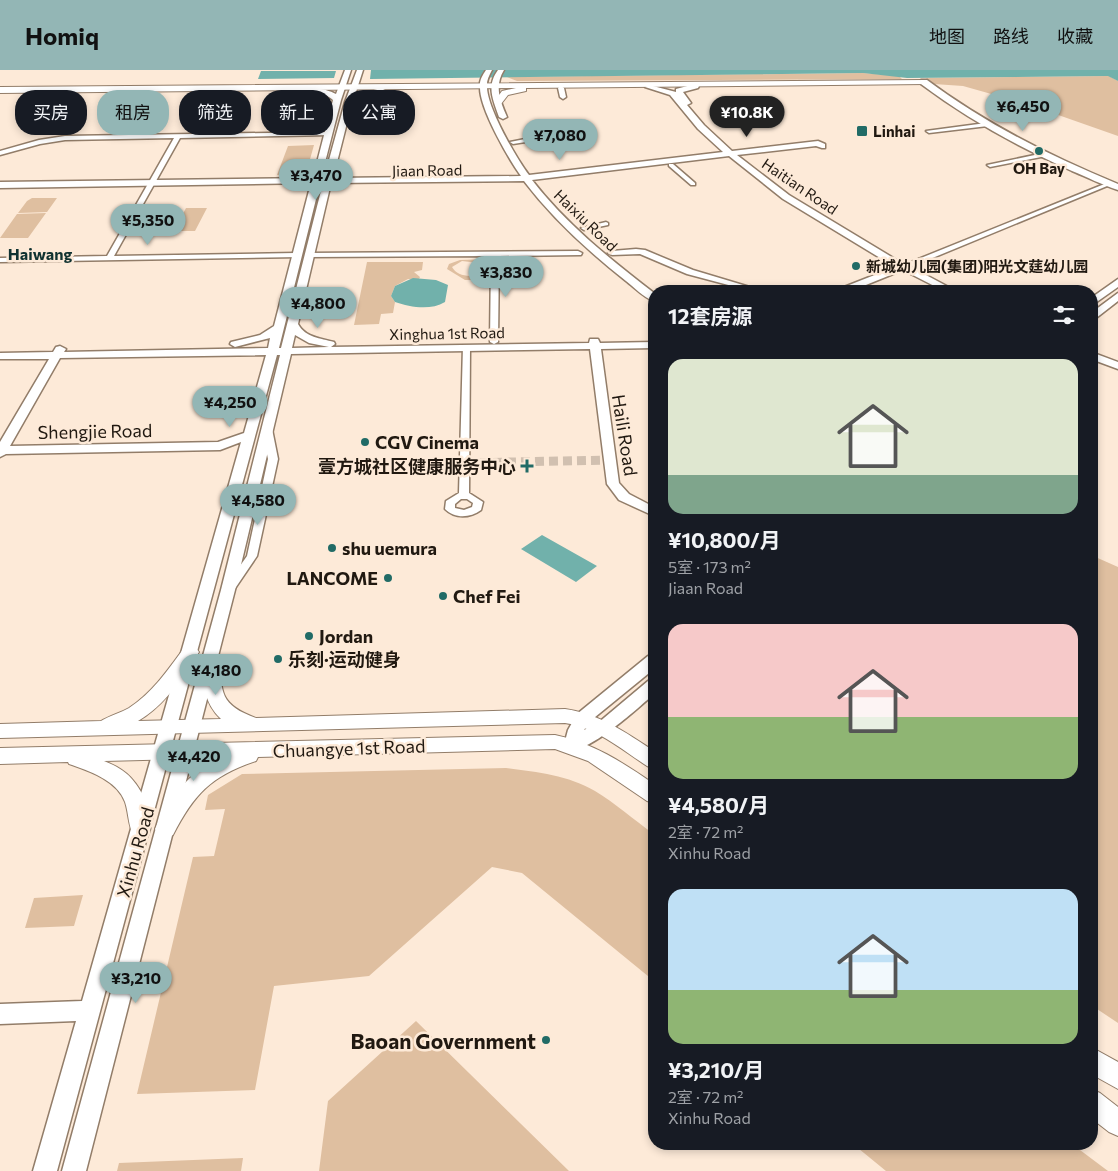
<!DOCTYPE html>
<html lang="zh">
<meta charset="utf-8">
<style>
body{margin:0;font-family:Commissioner,"Noto Sans SC",sans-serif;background:#20242c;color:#f1f3f6;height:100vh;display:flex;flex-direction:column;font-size:19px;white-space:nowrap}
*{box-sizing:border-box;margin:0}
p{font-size:16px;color:#9ea1a6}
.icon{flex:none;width:28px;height:28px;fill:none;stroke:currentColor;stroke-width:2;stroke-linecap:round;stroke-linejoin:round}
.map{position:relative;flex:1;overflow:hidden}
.side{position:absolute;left:648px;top:215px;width:450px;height:865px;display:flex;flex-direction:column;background:#171b24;border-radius:20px;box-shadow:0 2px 8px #0003}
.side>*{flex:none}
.guide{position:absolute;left:15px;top:20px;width:475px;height:45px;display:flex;gap:10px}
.price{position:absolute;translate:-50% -42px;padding:0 11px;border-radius:18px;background:#93b6b5;color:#111;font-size:16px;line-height:32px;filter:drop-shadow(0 1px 2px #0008)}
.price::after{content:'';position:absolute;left:50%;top:30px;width:15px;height:11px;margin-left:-8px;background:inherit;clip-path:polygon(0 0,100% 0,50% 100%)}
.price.on{background:#222;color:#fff}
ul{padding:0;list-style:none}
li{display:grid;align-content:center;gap:10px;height:265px;padding:0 20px}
li span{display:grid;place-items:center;height:155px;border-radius:15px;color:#555}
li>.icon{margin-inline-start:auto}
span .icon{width:90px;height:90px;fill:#fffc;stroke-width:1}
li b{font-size:21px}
h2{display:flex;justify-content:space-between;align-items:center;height:60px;padding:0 20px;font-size:21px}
.tag{padding:0 18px;border-radius:20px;background:#171b24;box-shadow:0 2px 8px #0003;font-size:18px;line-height:45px}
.tag.on{background:#93b6b5;color:#111}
header{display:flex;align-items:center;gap:30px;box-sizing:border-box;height:70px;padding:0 25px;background:#93b6b5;color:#111}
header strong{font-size:24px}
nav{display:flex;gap:28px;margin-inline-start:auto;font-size:18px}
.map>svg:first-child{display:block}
.green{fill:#dfbfa0;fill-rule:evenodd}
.water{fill:#71b1ab}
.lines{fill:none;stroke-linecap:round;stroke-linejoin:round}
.street-tunnel{stroke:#d1c0b0;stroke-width:9;stroke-dasharray:9 5;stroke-linecap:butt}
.street-casing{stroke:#927d69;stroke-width:3}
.secondary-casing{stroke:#927d69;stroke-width:3}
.primary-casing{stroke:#927d69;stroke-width:2}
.street{fill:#fff;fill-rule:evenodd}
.secondary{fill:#fff;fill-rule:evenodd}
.primary{fill:#fff;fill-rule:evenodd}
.poi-dot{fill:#216b66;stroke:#fdead8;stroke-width:2}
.labels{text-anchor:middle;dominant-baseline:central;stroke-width:5;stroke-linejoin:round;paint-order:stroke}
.far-poi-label{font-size:15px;font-weight:bold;fill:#211911;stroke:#fdead8;text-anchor:start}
.far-street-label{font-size:15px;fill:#211911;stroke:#fdead8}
.far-quarter-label{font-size:16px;font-weight:bold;fill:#103230;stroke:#fdead8}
.street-label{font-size:18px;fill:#211911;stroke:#fdead8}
.poi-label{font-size:18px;font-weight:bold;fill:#211911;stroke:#fdead8;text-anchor:start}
.near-poi-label{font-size:21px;font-weight:bold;fill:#211911;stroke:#fdead8;text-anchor:end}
</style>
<header>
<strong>Homiq</strong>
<nav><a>地图</a><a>路线</a><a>收藏</a></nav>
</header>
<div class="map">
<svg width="1118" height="1101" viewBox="0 0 1118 1101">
<rect width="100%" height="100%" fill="#fdead8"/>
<!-- green -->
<path class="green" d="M863 3 899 6 902 9 517 11 507 7Z
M1109 6 1118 11V66L1027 34 963 16 934 14 926 8Z
M306 26H319L317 32H326L317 62 293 63Z
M314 75 307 100 295 104 277 105 288 76Z
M32 128H57L47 142 18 143 27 131Z
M186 138H207L195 161H174Z
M46 143 28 168H0L17 144Z
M491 189V210H465L447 199 449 194 460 190ZM462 191 478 193 486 199C478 209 458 208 452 197Z
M367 192H423L422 200 414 202 420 207 419 209H408L395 216 391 226 395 232 393 243 381 244 379 254 354 255Z
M1091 485 1118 497V953L1091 935Z
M506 698C536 702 568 705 595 721 615 733 634 750 654 764V911L522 803 492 797 369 906 274 916 255 1020 137 1024 193 787 214 786 225 739 205 740 208 725 242 704Z
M83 825 74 856 25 858 34 828Z
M416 951 569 1101H319L328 1031Z
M853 1074H1072L1108 1101H886Z
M243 1088 241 1101H117L119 1093Z"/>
<!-- water -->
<path class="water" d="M371 0H1118V11L1108 6 907 8 863 3 370 9Z
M261 1H336L334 8 258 9Z
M413 208 436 210 448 215 445 232C430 241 410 237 395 232L391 226 395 216Z
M542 465 597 496 576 512 521 479Z"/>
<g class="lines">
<!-- street-tunnel -->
<path class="street-tunnel" d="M465 393 610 390"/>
<!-- street casing -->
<g class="street-casing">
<path id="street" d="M561 16 564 18 566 27 563 29 560 27 558 18Z
M986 53 988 56 929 63 926 61Z
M328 62 330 63V65L180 68 114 186 296 183H299V187L0 192V188L107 186 174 68 65 70 40 74 0 85V81L39 70 65 66Z
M530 68 533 70 532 71 513 74 510 72Z
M1044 83 1047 85 1046 86 990 97 987 95Z
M669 94H673L695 113V115H691L669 96Z
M1107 113 1112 114 913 196 906 194Z
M606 152 608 153V155L584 160 581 158Z
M636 179 645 180 693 200 763 221H751L687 204 640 184 612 185 608 183 612 181Z
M578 181 582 183 581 185 499 186 498 272 494 274 490 272 491 186 309 187 305 185 309 183Z
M463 276H466L470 278 469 423 483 432 481 440C470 448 455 449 445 439L446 431 459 423ZM461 429H467L473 433 472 437 464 440 455 438V434Z
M267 356 272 359 278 389 257 486 234 520 230 521 225 517 247 486 268 389 262 359Z"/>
</g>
<!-- secondary casing -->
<g class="secondary-casing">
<path id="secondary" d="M345 0H351L341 30 321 108H324L345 32 357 0H363L355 25 381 18 385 20 363 26 352 33 333 108 521 106C508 88 480 39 480 18 479 11 482 6 486 0H492C489 6 486 11 487 18 488 39 516 88 529 105L723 82 698 59 670 25 645 17 649 15 676 22V19L695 14 699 16 698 18 683 22 691 33 687 35 704 55 732 81 818 71 825 74V78H822L816 76 737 85 789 125 895 189 904 193H911V197L956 221H944L903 200 851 221H838L839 219 895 197 783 129 729 86 532 110C566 154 610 189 654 223V231C644 228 634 217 626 211 588 181 553 149 524 111L331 113 298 254C306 268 320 268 334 272L335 274 331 277 589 273 590 269H598L600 273 654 272V278L601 279 619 413 629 424 654 437V446L619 430 607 414 590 279 291 284 235 520 86 1101H62L221 520 280 285H277L57 1101H33L76 951 0 954V934L82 931 241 372 220 380 6 384 0 387V372L49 289H0V283L53 282 56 277 60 276 66 279 64 282 268 278 270 268 235 277 230 274 231 272 260 265 274 256 311 113 0 118V112L313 108 333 30C324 21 312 27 302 21 311 16 327 19 336 24ZM320 113H323L281 278H279ZM295 265 309 273 329 277 292 278ZM266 285 244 363 218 372 10 376 60 288Z
M498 0H504C494 16 500 31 507 47L503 49 499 47C493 30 486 16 498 0Z
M921 10H927C986 54 1050 86 1118 114V120C1102 115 1087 107 1072 101 1018 77 968 49 921 14Z
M1118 209V217L1091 236V228Z
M1118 223V231L1091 252V243Z
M1091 282 1118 292V299L1091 289Z
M654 585V599L589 652 584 660 598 653 648 611 654 609V624C638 638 586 686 566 680L564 675 568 660 577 644 648 586Z"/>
</g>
<!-- primary casing -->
<g class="primary-casing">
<path id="primary" d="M924 10H927V14L526 18V21L508 25 501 34 498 35 494 32 502 21 516 18 0 23V17Z
M190 576 196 578 199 582C184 607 164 636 138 651L221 649C203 632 202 610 202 587L205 582 211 581 217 582 220 587C221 623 220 635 256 648L565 639C600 644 625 662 654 681V699L647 696C621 679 597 658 565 653L0 668V654L101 651C109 646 120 643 129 638 152 623 168 600 184 578Z
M555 665C593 673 622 692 654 714V733L647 731 588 691 555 679 258 687 256 691C211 706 194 724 173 765L166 768 159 765 155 759C170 728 188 702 221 688L104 691C114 695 124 700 131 708 143 721 157 749 148 766L141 769 134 766C128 756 129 744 125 732 117 710 89 701 69 694L68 692 0 694V678Z
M1091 977 1118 992V1019L1091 1004Z
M1091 1019 1100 1023 1118 1037V1066L1109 1062 1091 1048Z"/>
</g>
<!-- street -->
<use href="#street" class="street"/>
<!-- secondary -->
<use href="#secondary" class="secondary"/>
<!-- primary -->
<use href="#primary" class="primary"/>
</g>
<!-- markers -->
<g class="poi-dot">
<rect x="856" y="55" width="12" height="12" rx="2.5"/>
<circle cx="1039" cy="81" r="5"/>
<circle cx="856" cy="196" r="5"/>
<circle cx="365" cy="372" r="5"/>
<path d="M524.5 388.5h5v5h5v5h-5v5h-5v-5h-5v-5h5z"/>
<circle cx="332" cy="478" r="5"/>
<circle cx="388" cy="508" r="5"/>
<circle cx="443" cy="526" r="5"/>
<circle cx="309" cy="566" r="5"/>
<circle cx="278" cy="589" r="5"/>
<circle cx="546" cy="970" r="5"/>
</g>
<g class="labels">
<!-- far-poi labels -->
<g class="far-poi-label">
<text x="873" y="61">Linhai</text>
<text x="1039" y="98" text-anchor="middle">OH Bay</text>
<text x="866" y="196">新城幼儿园(集团)阳光文莛幼儿园</text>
</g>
<!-- far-street labels -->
<g class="far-street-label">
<text transform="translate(427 100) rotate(-1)">Jiaan Road</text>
<text transform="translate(800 116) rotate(34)">Haitian Road</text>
<text transform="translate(586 150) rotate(44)">Haixiu Road</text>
<text transform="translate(447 263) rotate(-1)">Xinghua 1st Road</text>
</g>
<!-- far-quarter labels -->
<g class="far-quarter-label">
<text x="40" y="183">Haiwang</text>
</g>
<!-- street labels -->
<g class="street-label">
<text transform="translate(95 361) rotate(-1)">Shengjie Road</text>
<text transform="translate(625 365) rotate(81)">Haili Road</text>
<text transform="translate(349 678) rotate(-2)">Chuangye 1st Road</text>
<text transform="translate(135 782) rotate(-74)">Xinhu Road</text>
</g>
<!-- poi labels -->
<g class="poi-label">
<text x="375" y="372">CGV Cinema</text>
<text x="516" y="396" text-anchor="end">壹方城社区健康服务中心</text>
<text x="342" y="478">shu uemura</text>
<text x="378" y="508" text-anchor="end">LANCOME</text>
<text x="453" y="526">Chef Fei</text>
<text x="319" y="566">Jordan</text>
<text x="288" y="589">乐刻·运动健身</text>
</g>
<!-- near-poi labels -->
<g class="near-poi-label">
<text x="536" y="970">Baoan Government</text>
</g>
</g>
</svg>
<b class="price" style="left:1023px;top:62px">¥6,450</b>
<b class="price on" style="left:747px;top:68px">¥10.8K</b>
<b class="price" style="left:560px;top:91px">¥7,080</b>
<b class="price" style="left:316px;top:131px">¥3,470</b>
<b class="price" style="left:148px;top:176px">¥5,350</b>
<b class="price" style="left:506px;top:228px">¥3,830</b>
<b class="price" style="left:318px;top:259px">¥4,800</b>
<b class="price" style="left:230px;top:358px">¥4,250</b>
<b class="price" style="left:258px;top:456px">¥4,580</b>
<b class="price" style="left:216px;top:626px">¥4,180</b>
<b class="price" style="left:194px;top:712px">¥4,420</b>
<b class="price" style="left:136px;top:934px">¥3,210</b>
<div class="guide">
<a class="tag">买房</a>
<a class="tag on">租房</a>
<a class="tag">筛选</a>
<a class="tag">新上</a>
<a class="tag">公寓</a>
</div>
<section class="side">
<h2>12套房源<svg class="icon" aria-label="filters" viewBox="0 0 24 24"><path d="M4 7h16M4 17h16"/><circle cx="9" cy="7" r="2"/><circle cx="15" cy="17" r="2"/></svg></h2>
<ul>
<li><span style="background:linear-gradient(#dfe7d0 75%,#7fa58c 0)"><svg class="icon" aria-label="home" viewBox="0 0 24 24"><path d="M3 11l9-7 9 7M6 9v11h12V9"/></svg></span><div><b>¥10,800/月</b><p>5室 · 173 m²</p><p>Jiaan Road</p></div></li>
<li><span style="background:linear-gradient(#f6c9c9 60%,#8fb573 0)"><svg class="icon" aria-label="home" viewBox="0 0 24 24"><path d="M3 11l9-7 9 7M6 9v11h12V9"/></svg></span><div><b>¥4,580/月</b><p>2室 · 72 m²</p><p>Xinhu Road</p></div></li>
<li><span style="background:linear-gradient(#bfe0f5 65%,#8fb573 0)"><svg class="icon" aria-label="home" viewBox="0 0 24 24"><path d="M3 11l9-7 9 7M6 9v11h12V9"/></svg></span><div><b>¥3,210/月</b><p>2室 · 72 m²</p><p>Xinhu Road</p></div></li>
</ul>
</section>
</div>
